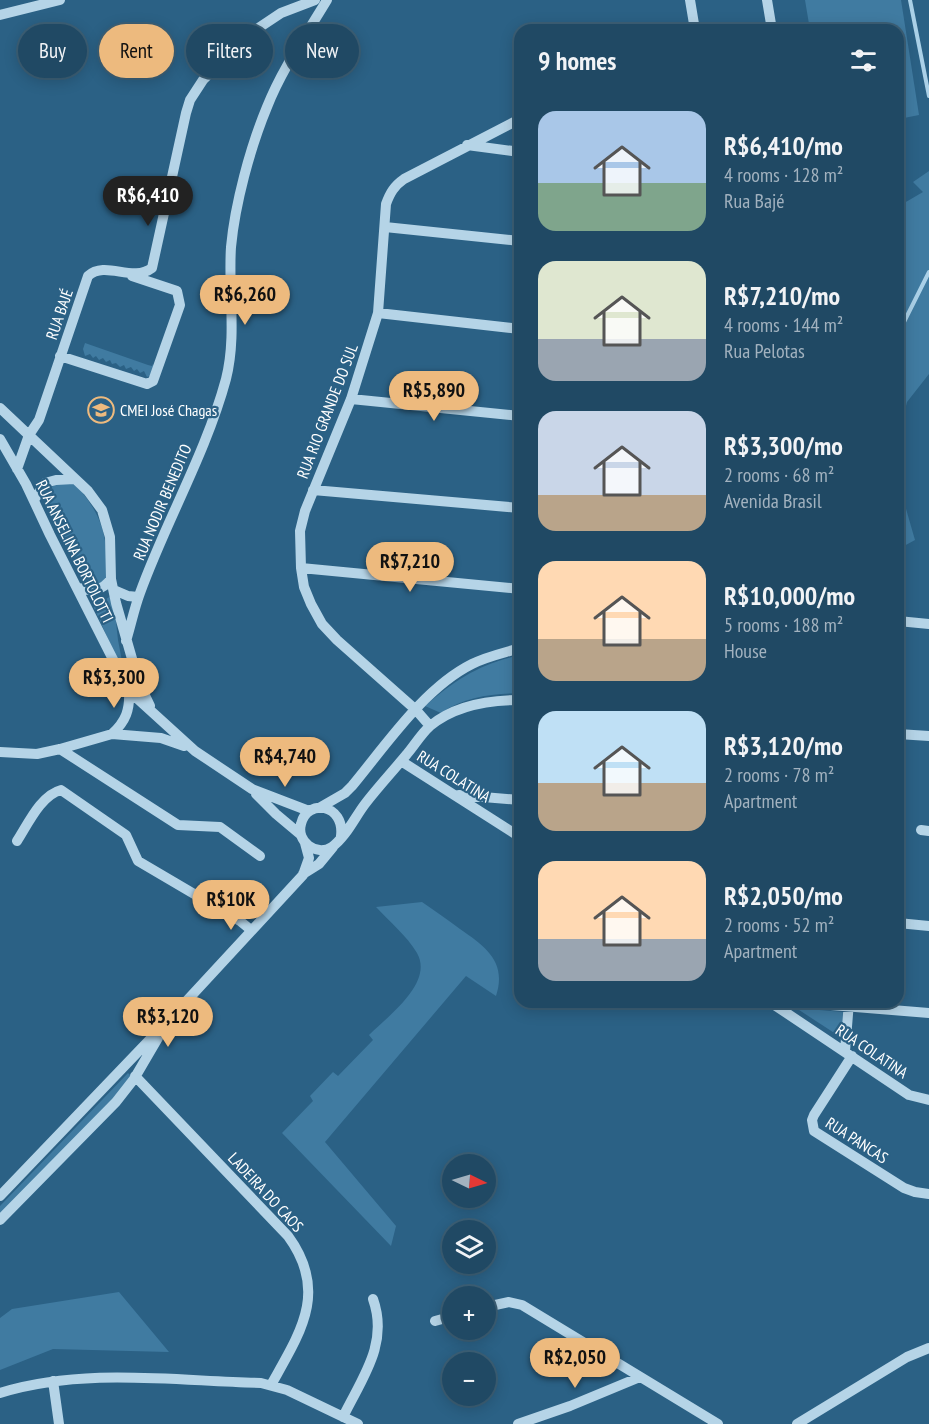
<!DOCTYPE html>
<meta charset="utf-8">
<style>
body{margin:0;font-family:"PT Sans Narrow",sans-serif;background:#28506a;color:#f1f3f6;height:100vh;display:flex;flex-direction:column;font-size:22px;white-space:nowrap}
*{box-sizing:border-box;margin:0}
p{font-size:20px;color:#a2b2bf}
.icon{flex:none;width:33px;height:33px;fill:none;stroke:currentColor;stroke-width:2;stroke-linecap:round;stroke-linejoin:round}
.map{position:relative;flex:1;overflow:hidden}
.panel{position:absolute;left:514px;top:24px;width:390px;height:984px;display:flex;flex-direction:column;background:#204964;border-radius:18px;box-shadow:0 3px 15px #0003,0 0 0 2px #3d6178}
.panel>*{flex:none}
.guide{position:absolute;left:18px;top:24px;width:406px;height:54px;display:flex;gap:12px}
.needle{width:39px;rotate:95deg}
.controls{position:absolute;left:442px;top:1154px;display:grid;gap:12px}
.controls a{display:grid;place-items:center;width:54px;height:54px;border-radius:50%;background:#204964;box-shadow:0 3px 15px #0003,0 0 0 2px #3d6178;font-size:30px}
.price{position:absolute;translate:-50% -51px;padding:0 14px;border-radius:21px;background:#edba7e;color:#111;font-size:20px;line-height:39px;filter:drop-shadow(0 2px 3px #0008)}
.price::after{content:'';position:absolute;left:50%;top:36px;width:18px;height:14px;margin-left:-9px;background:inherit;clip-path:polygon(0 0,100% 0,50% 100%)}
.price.active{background:#222;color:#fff}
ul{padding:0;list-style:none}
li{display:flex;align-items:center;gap:18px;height:150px;padding:0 24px}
li span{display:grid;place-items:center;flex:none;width:168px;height:120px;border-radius:18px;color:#555}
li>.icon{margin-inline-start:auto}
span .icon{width:72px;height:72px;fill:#fffc;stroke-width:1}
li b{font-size:26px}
h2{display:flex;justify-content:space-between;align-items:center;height:72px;padding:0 24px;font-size:26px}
.pill{padding:0 21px;border-radius:27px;background:#204964;box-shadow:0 3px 15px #0003,0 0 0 2px #3d6178;font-size:21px;line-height:54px}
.pill.active{background:#edba7e;color:#111}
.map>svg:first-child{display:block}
.green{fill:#407ba1}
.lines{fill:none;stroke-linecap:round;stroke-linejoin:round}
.stream{stroke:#aad0e7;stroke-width:4}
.minor{stroke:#b5d4e7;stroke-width:10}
.labels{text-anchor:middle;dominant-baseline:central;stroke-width:4.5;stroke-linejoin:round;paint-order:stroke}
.street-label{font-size:16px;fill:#fff;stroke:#2b6185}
.poi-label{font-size:16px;fill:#fff;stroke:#2b6185;text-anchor:start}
</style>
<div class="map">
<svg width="929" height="1424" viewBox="0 0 929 1424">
<rect width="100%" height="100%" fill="#2b6185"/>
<!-- green -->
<path class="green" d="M805 0H901L919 115 899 119 898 30H810Z
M929 171V374L907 402 899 434V206L923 192 913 182Z
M85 343 148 365 152 366 153 364 154 367 150 376 147 377 144 371 140 373 137 369 134 371 131 367 126 369 124 365 120 367 116 363 112 364 110 360 106 362 103 358 99 360 96 356 93 358 90 354 85 356 83 349Z
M898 472 902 495 915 540 904 546 899 539Z
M74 482C104 518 106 532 108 577L98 586 85 585 46 501 48 491 55 484Z
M113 595 118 640 125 677 91 601 104 600Z
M520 655V693C492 694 465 696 441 713L425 706C456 679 480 664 520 655Z
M422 902C435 911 448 920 460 929 486 947 507 962 496 996L466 976 325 1142 396 1226 391 1246 282 1133 313 1101 310 1096 333 1072 338 1076 373 1040 369 1035C388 1016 434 983 417 953 407 936 389 921 376 907Z
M796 1008 843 1012 842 1038Z
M128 1073 131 1076 116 1095 0 1215V1206Z
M119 1292 169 1352 53 1349 0 1370V1318L12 1309Z"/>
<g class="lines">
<!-- stream -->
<path class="stream" d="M910 0 929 96
M898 334 929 272"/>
<!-- minor -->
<path class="minor" d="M690 0 695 30
M767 0 772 30
M0 15 60 0
M467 145 520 152
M385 227 520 241
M378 313 520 329
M60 356 147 384 153 381 180 305 177 291 132 276
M351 399 520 416
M0 408 88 491 102 510 110 537 111 579 116 603 139 683 150 706
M0 439 26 484 50 535 129 691 195 751 252 789 309 811
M17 469 29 435 39 420 88 276C106 260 132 283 152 268L186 113 190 100 203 80 251 33 281 13 315 0
M313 490 520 508
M34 500 45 483 56 480 74 479
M301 568 520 589
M78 588C93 591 101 592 111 579
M114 590 128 596 138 597
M898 621 929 624
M126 641C131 625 134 609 140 593 166 521 206 453 226 379 237 336 228 290 231 247 235 204 250 148 267 107 282 69 306 35 327 0
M430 726 416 710 337 640 322 624 311 604 304 587 301 568 300 531 305 511 351 399 378 313 386 204C390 193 394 186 404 179L520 119
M112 734C126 721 130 710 129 691
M898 734 929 736
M60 749 178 825 220 827 260 856
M0 752 37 754 60 749 112 734 161 738 184 746
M401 761 520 837
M256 794 276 814 301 835
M459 795 520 800
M319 808 345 793 352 786C386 745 424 688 472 664 488 656 504 653 520 648
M921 830 929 831
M341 836C345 804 307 798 301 824 296 841 316 857 332 847 346 837 355 817 365 804 378 787 393 771 407 754 414 746 421 734 430 726 455 705 490 700 520 700
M17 841C28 824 41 795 61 790L126 835 138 861 240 921 251 930
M303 874 319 864 333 847
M898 923 929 926
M770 1002 909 1095 929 1100
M794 1002 929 1013
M845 1051 849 1002
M852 1056 814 1115 812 1120 814 1131 904 1188 915 1192 929 1194
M135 1076 288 1236C329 1292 300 1333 271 1385
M0 1196 181 1007 303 875 309 858 305 843
M0 1220 116 1102 134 1079 158 1038
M486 1307 509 1302 522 1305 718 1424
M435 1321 453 1316
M53 1381 59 1424
M0 1393C84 1367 175 1381 261 1383L287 1390 358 1424
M343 1417C362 1378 389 1344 373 1299
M518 1424 570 1406 640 1377
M797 1424 907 1357 929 1348"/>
</g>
<!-- icons -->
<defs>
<g id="school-ring" transform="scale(1.35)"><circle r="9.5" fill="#2b6185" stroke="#edba7e" stroke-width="1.5"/><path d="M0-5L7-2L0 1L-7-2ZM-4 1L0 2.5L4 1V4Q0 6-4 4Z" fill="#edba7e"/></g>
</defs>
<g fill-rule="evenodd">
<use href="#school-ring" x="101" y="410"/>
</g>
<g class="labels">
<!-- street labels -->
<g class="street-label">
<text transform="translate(59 314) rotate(-71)">RUA BAJÉ</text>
<text transform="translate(327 411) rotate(-69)">RUA RIO GRANDE DO SUL</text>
<text transform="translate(162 502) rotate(-67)">RUA NODIR BENEDITO</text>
<text transform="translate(75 551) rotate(64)">RUA ANSELINA BORTOLOTTI</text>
<text transform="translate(454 776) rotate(32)">RUA COLATINA</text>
<text transform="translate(872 1051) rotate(34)">RUA COLATINA</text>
<text transform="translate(857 1140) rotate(33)">RUA PANCAS</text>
<text transform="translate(266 1192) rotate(47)">LADEIRA DO CAOS</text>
</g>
<!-- poi labels -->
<g class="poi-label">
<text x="120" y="410">CMEI José Chagas</text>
</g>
</g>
</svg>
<div class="controls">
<a><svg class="needle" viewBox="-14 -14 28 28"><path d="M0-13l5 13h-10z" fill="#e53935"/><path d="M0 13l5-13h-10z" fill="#a2b2bf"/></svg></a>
<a><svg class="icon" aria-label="layers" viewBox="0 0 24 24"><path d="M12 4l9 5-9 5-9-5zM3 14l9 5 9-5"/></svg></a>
<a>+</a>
<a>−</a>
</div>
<b class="price active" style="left:148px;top:227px">R$6,410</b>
<b class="price" style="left:245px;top:326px">R$6,260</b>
<b class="price" style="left:434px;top:422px">R$5,890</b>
<b class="price" style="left:410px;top:593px">R$7,210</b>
<b class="price" style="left:114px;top:709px">R$3,300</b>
<b class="price" style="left:285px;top:788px">R$4,740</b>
<b class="price" style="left:231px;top:931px">R$10K</b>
<b class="price" style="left:168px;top:1048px">R$3,120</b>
<b class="price" style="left:575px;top:1389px">R$2,050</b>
<div class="guide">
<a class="pill">Buy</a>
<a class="pill active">Rent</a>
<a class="pill">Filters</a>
<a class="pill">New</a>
</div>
<section class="panel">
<h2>9 homes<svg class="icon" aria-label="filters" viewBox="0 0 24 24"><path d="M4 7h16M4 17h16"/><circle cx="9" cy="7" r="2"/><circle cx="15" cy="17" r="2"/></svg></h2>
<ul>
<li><span style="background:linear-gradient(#a9c7e8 60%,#7fa58c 0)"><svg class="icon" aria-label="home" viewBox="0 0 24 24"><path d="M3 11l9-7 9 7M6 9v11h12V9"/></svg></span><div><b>R$6,410/mo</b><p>4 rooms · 128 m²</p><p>Rua Bajé</p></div></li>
<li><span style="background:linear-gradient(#dfe7d0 65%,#9aa5b1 0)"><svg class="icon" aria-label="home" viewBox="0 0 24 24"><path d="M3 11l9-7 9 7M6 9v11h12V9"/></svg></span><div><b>R$7,210/mo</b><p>4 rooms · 144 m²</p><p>Rua Pelotas</p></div></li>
<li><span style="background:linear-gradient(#c9d6e8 70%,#b9a48a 0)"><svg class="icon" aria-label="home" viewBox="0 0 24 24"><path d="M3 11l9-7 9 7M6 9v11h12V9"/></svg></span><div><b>R$3,300/mo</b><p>2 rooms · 68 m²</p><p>Avenida Brasil</p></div></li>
<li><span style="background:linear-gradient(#ffd9b3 65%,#b9a48a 0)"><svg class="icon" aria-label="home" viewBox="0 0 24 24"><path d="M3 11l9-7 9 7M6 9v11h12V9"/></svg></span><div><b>R$10,000/mo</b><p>5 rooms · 188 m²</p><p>House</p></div></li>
<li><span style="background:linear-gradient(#bfe0f5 60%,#b9a48a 0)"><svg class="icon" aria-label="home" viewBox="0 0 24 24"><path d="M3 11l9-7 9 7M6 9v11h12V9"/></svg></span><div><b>R$3,120/mo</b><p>2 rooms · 78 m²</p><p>Apartment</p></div></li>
<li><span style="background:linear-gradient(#ffd9b3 65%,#9aa5b1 0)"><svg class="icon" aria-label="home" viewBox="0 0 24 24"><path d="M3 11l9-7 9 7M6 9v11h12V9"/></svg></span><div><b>R$2,050/mo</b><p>2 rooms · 52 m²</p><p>Apartment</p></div></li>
</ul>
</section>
</div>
